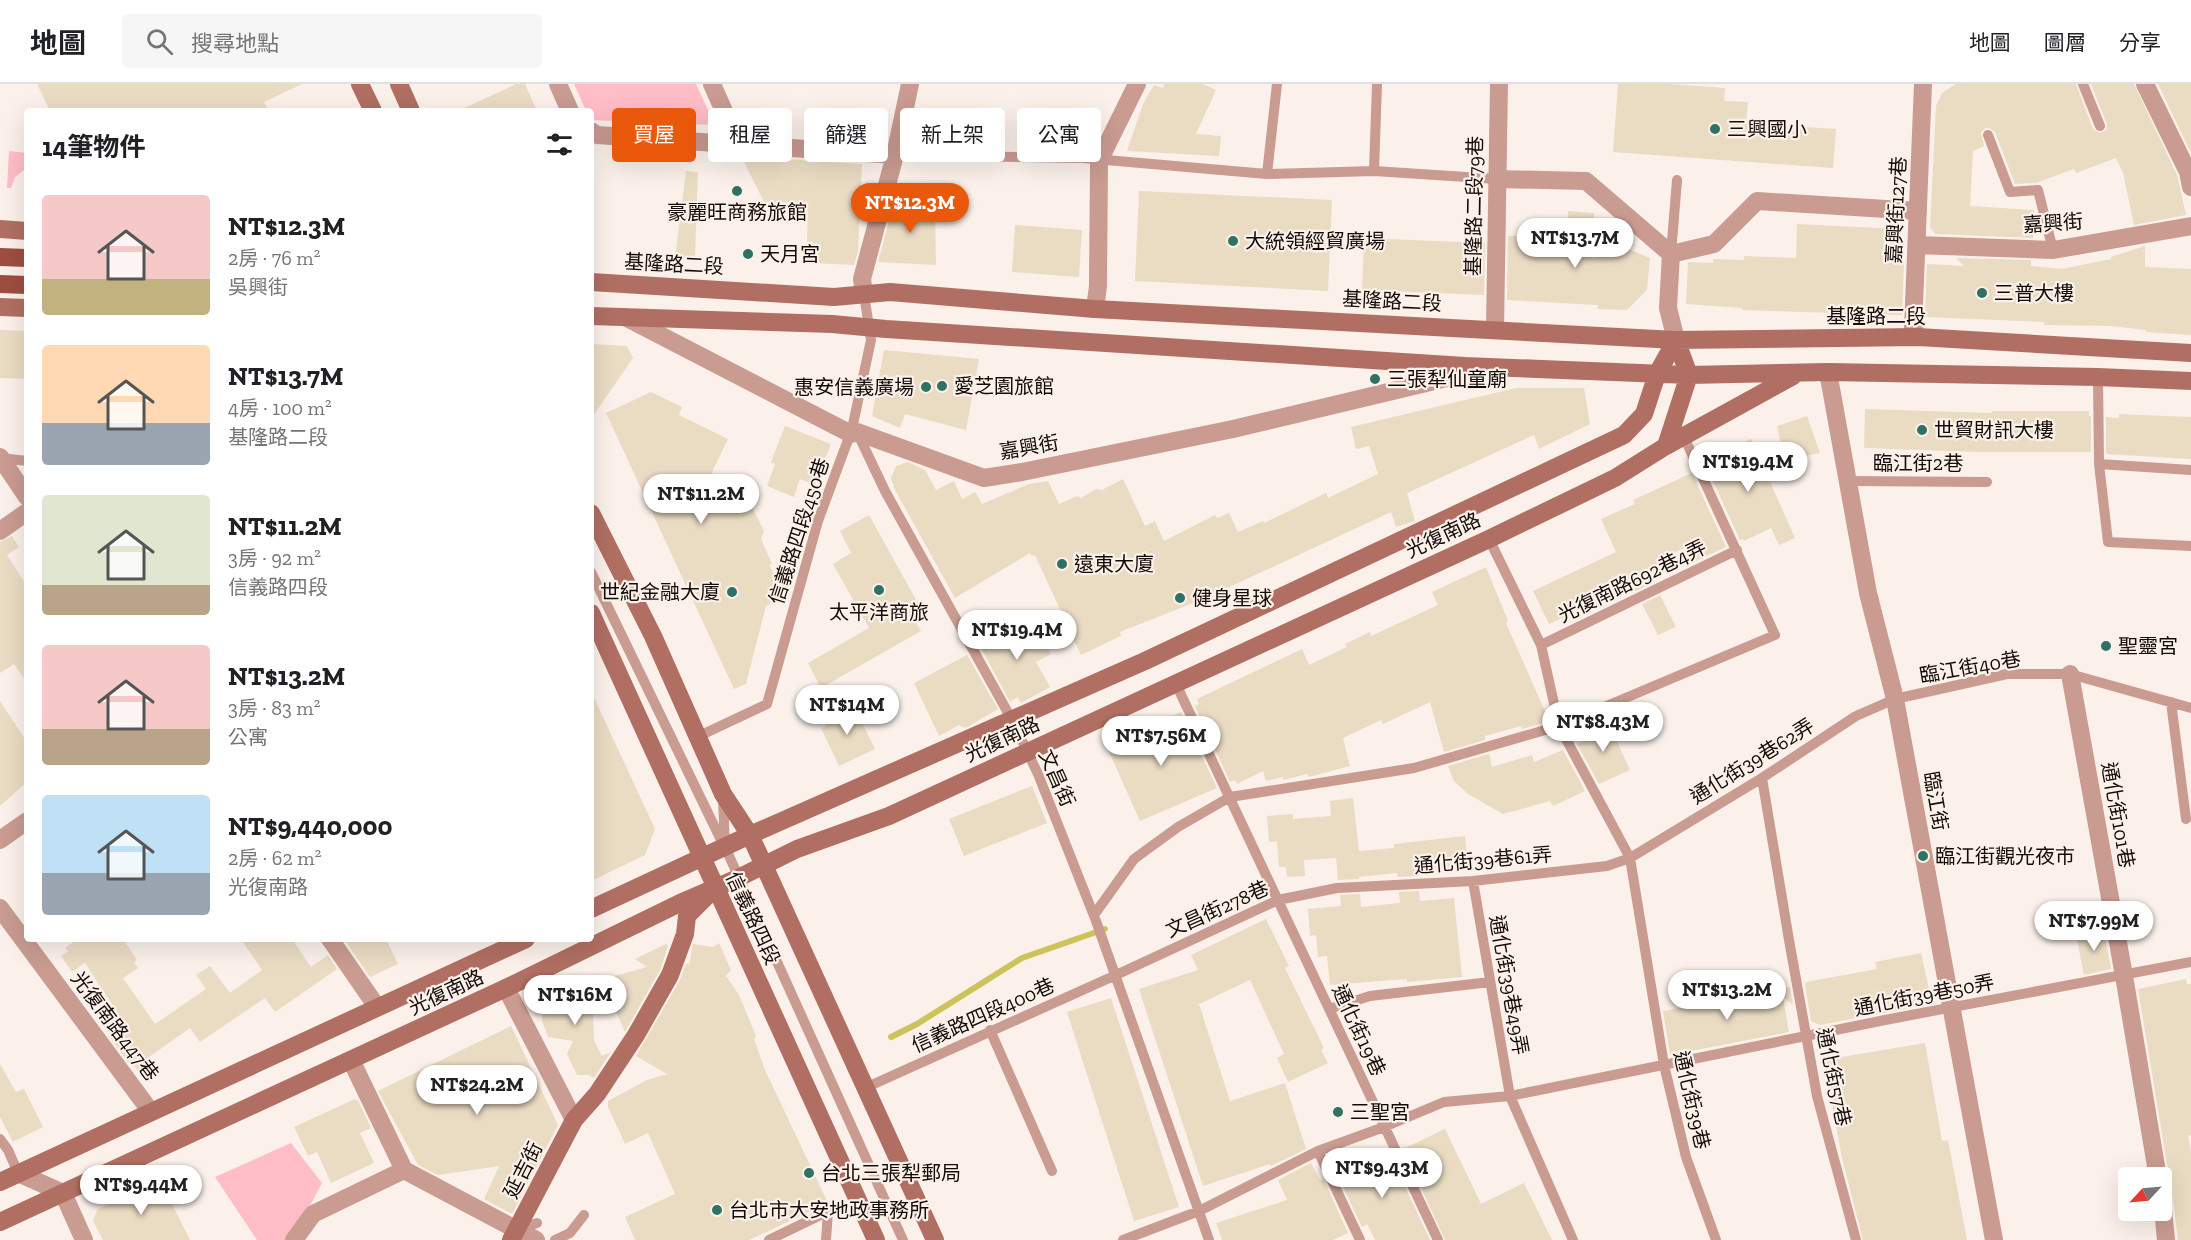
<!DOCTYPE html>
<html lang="zh-TW">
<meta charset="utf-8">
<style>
body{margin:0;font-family:"Zilla Slab","Noto Sans TC",serif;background:#f6f6f6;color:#202124;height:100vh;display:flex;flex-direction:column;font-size:22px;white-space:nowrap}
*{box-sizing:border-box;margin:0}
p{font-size:20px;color:#757577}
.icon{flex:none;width:33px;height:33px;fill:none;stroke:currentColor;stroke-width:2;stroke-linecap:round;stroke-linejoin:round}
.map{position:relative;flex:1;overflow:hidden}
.sheet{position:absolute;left:24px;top:24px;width:570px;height:834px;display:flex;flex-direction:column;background:#fff;border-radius:6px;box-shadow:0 6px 24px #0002}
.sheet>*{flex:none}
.hud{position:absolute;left:612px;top:24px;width:570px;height:54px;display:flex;gap:12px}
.needle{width:39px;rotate:244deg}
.fabs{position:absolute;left:2118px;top:1083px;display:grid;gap:12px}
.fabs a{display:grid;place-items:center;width:54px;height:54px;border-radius:6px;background:#fff;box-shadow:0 6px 24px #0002;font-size:30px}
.price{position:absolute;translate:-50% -51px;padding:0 14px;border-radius:21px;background:#fff;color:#222;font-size:20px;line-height:39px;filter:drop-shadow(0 2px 3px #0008)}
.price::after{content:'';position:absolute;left:50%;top:36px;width:18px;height:14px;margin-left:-9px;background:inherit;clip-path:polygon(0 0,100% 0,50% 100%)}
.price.current{background:#ea580c;color:#fff}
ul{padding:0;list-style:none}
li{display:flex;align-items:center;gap:18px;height:150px;padding:0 18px}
li span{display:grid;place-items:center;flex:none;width:168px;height:120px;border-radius:6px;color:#555}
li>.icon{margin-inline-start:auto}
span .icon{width:72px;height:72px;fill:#fffc;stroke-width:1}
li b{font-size:26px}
h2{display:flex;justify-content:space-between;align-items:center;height:72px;padding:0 18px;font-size:26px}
.tag{padding:0 21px;border-radius:6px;background:#fff;box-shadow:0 6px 24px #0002;font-size:21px;line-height:54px}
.tag.current{background:#ea580c;color:#fff}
header{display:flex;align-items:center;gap:36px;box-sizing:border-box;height:84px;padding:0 30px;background:#fff;border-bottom:2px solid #e0e0e0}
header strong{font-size:28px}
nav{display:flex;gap:33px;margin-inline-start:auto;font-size:21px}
.search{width:420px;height:54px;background:#f6f6f6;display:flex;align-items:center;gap:15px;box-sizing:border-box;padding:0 21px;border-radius:6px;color:#757577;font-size:22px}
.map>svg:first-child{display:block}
.green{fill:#ffbdc8}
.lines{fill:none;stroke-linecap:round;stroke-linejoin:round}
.stream{stroke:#ccc45b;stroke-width:6}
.building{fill:#eadbc3}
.lane{stroke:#c99b91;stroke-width:10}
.street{stroke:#c99b91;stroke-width:18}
.secondary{stroke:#b06f62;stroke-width:18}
.primary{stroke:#9d4e40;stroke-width:18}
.poi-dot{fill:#2f7264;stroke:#fbf1ea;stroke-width:2}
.labels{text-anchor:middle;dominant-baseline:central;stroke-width:4.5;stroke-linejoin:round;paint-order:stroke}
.poi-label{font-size:20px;fill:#130b06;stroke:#fbf1ea;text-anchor:start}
.street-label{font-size:20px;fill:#130b06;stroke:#fbf1ea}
</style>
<header>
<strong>地圖</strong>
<div class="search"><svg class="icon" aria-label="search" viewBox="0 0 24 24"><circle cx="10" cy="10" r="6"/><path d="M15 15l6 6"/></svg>搜尋地點</div>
<nav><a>地圖</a><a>圖層</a><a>分享</a></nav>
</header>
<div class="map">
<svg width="2191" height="1156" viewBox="0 0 2191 1156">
<rect width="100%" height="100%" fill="#fbf1ea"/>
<!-- green -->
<path class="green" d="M574 0H696L715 41 591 36V27H586Z
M9 67 27 69V84L15 93 11 104H7Z
M291 1059 322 1099 297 1146 289 1156H257L215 1093Z"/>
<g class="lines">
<!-- stream -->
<path class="stream" d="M891 953 917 940 1022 874 1105 845"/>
</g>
<!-- building -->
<path class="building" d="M37 0H302L264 18 269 27H50Z
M516 0H525L537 27H458Z
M1164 0H1203L1216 6 1196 50 1221 52 1219 72 1127 67 1143 20 1154 1 1163 4Z
M1618 0H1669L1725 4 1724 17 1748 18 1746 39 1836 45 1833 84 1613 68Z
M1956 0H2076L2093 45 2100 49 2106 46 2107 40 2091 0H2134L2177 91 2186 131 2134 141 2123 89 2116 74 2076 89 2074 85 2036 99 2015 100 1995 48 1989 44H1985L1981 49 1984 62 1973 67 1970 122 2034 126 2033 154 1936 150 1930 144 1936 22 1942 9Z
M2158 0H2191V69Z
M741 72 862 80 858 167 854 181 813 179V158L807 160 808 119 764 118Z
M686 87 698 88 695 175 675 174Z
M897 107 935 126 936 181 878 178Z
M1139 107 1332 116 1328 207 1135 197Z
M1568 127 1594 129 1592 175 1619 161 1650 174 1647 206 1627 226 1598 225V221L1507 216 1508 152H1567Z
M1797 140 1899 145 1897 179H1904L1902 231 1742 226V224L1686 220 1688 178 1713 179V175L1744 176V172L1796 174Z
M1015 141 1082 146 1079 193 1012 188Z
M1364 154 1485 159 1484 211 1362 206Z
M2145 162V183L2191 185V251L2146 248V246L2111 242 2044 241V238L1925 233 1927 180 1964 182 1956 174 2031 176V182L2062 185 2111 175V173Z
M0 246 27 247V295L0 294Z
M591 260 627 262 633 274 591 335Z
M884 266 979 275 966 346 905 330 900 344 872 332Z
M1516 304H1584L1590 340 1539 365 1534 351 1407 409 1415 437 1396 443 1391 428 1208 513 1120 548 1121 552 1081 571 1035 471 1032 472 1030 469 955 514 895 406 891 394 896 382 908 378 925 386 936 406 954 397 962 415 975 408 982 420 1029 400 1048 397 1059 420 1077 412 1081 414 1096 405 1102 406 1123 395 1145 442 1155 437 1164 457 1215 431 1217 434 1229 429 1238 448 1263 437 1264 439 1326 409 1328 414 1378 390 1369 362 1356 365 1351 343Z
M651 308 682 323 679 331 728 355 712 388 729 426 745 419 751 421 764 447 761 455 772 480 769 481 777 496 770 520 766 522 746 600 734 605 606 329Z
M1865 325 1992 329V327H2089V332H2091V368H1977L1864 364Z
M2119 330 2191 333V375L2106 370V333L2119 334Z
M1807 332 1820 369 1785 376 1777 342Z
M785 342 831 360 815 401 800 395 794 413 767 402 775 380 771 378Z
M1751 355 1795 454 1779 461 1771 444 1744 457 1743 455 1740 456 1706 382 1710 380 1708 375Z
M1692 389 1726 463 1696 477 1688 462 1657 477 1660 484 1649 489 1654 498 1636 507 1633 502 1549 540 1533 507 1616 468 1601 435 1635 420 1633 416Z
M869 431 925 532 915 537 921 547 821 604 808 579 869 544 833 480 851 469 840 447Z
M12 452 19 463 7 471 27 502V599L14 580 0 589V458Z
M1486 483 1508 537 1506 539 1547 632 1542 639 1522 645 1521 642 1485 652V656L1444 668 1430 618 1383 640 1381 636 1343 654 1350 682 1309 693 1307 690 1283 696V693L1266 697 1263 687 1237 700 1235 696 1230 698 1195 622 1199 620 1197 615 1302 565 1309 581 1347 563 1345 560 1370 548 1371 552 1438 521 1432 508Z
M1660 511 1676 543 1658 551 1642 520Z
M1015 535 1023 550 1036 543 1051 570 1036 578 1050 603 1021 619 1018 613 1010 618 981 564 989 559 985 552Z
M967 571 998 625 969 642 965 644 959 641 939 652 914 599Z
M591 607 655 745 645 771 591 797Z
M0 617 27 658V698L0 722Z
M853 620 875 665 839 682 821 644 826 642 824 638 833 634 834 628Z
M1181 628 1217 704 1140 737 1106 661Z
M1608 638 1630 686 1599 700 1577 660 1584 657 1581 650Z
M1563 666 1585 707 1553 722 1550 717 1503 730 1468 710 1454 697 1448 682 1489 670 1492 683 1532 671 1534 678Z
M1032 702 1047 739 964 772 949 735Z
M1353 714 1359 767 1394 764V760L1465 752 1468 783 1417 788V792L1398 793 1397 789 1359 793V795L1338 796 1336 774 1304 776 1305 792 1287 793 1286 783H1279L1277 757 1269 758 1267 732 1293 730V735L1331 732 1330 717Z
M1419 807 1420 817 1454 814 1462 893 1407 898V895L1330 901 1327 872 1318 873 1316 851 1310 852 1308 825 1341 822 1340 811 1360 810 1361 823 1400 819 1399 808Z
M1266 835 1289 882 1285 884 1324 964 1321 966 1328 979 1288 998 1277 974 1284 970 1250 896 1199 920 1230 1017 1285 999 1306 1065 1271 1082 1270 1080 1203 1102 1139 905 1198 886 1191 871Z
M2104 846 2111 885 2084 891 2076 851Z
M78 855H123L137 876 134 878 138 884 123 894 155 940 206 905 196 891 210 882 230 909 262 886 241 855H292L311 883 328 871 337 885 275 928 265 914 200 958 190 944 149 973 156 983 142 992 133 980 130 981 108 951 110 949 103 938 118 928 101 904 85 879 72 888 61 872 68 867 65 864Z
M344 855H386L398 880 370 893Z
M719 859 731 886 726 892 739 911 756 952 754 955 765 986 828 1119 749 1156H635L625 1133 675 1110 648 1049 625 1060 608 1023V1017L647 996 667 990 636 972 680 896 686 879 689 881 693 860 713 863Z
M666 860 668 862 660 886 625 948 606 905 615 892 647 883 635 875Z
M1921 869 1931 914 1924 921 1820 941 1811 937 1805 900 1806 898 1877 885 1875 878Z
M2186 895 2187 900H2191V1051L2188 1052 2191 1068V1156H2178L2173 1115 2167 1100 2169 1092 2138 905Z
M577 897 592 899 594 957 602 972 611 968 594 994 588 991H577L567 970 573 957 548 953 542 937 543 915Z
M1790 903 1793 921 1783 913 1789 948 1670 971 1663 927Z
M1111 914 1179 1123 1134 1137 1067 928Z
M511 942 558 1041 512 1130 484 1115 499 1082 438 1091 418 1081 378 1007Z
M1925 959 1942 1057 1948 1056 1967 1156H1863L1842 1074 1824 976Z
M0 980 16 1008 24 1005 43 1043 13 1058 0 1033Z
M355 1015 356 1017 358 1016 371 1044 360 1049 374 1079 331 1099 317 1068 308 1072 294 1043Z
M1445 1045 1481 1120 1524 1099 1552 1156H1445L1403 1065Z
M1381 1066 1385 1074 1390 1071 1430 1156H1375L1367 1140 1362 1143 1336 1088Z
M1311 1079 1320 1096 1323 1094 1348 1149 1333 1156H1222L1216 1139 1287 1116 1278 1096Z
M158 1092 190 1156H103L93 1137 97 1126Z"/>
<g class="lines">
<!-- lane -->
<path class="lane" d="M2083 0 2100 42
M1988 51 2010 108 2038 106 2053 166
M895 71 1083 74 1267 90 1374 87 1497 95
M1374 87 1377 0
M1267 90 1277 0
M1671 170 1677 96
M2098 293 2099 380 2108 458 2191 462
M857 348 885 407 1012 636 1038 690 1096 837 1209 1156
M1 374 27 377
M2099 380 2191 386
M1848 397 1987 398
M1489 455 1541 561 1559 642 1630 774 1664 981 1686 1073 1716 1156
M591 488 723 760
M1541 561 1737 466
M1176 600 1438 1156
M2171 618 2186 735
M697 653 767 620 818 437 852 345 871 256 864 210
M1762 694 1789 856 1817 1012 1856 1156
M723 715 725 763 903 1156
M1473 797 1510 1012 1573 1156
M1094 831 1134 775 1178 743 1230 713 1414 684 1559 642 1775 551 1684 353
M1329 925 1370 912 1490 898
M990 946 1052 1087
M865 1004 1116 891 1278 816 1337 804 1473 797 1607 782 1630 774 1762 694 1856 632 1895 615 2007 590H2070L2191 624
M0 1055 8 1066 18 1089
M1318 1067 1360 1156
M517 1146 537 1139
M555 1156 570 1149 584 1131
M769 1156 835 1124
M826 1156 828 1127
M1123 1156 1199 1127 1318 1067 1384 1043 1444 1018 1510 1012 1885 936 2191 878"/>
<!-- street -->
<path class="street" d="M558 0 570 27
M712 0 738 59
M2145 0 2188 88 2191 103
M591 47 597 51 895 71
M1497 95 1586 97 1671 170 1668 224 1676 256
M1917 161 2053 166 2191 142
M1671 170 1714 160 1757 117 1918 127
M864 210 862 195 895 71 910 0
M1095 225 1098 202 1099 77 1137 0
M625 233 851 350 857 348 984 394 1022 388 1233 345 1422 300 1450 293 1465 282
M1495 245 1499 0
M1918 253 1913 244 1923 0
M1828 288 1868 509 1895 615 1994 1156
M0 373 27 413
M0 447 27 428
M2070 590 2124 892 2158 1094
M0 756 27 737
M0 824 151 1028
M330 855 377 923
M506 904 574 1036
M351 976 404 1086 536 1156
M18 1089 63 1109 84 1156
M2162 1116 2166 1156
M294 1156 313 1130 404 1086"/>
<!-- secondary -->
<path class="secondary" d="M360 0 373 27
M399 0 411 27
M0 145 27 147
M591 198 834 213 890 208 1095 225 1676 256 1918 253 2191 269
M0 223 27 224
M591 232 832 240 886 245 1465 282 1689 291 1828 288 2098 293 2191 297
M1666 362 1793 292
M591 429 653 552 723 710 750 751 935 1156
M591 529 876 1156
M591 825 750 751 1145 577 1624 351 1644 330 1657 290 1676 256
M0 1098 526 855
M0 1138 506 904 680 819 738 794 797 765 889 732 1489 455 1615 394 1666 362 1689 291 1676 256
M511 1156 574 1036 597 1010 636 951 670 891 685 850 687 832 707 812"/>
<!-- primary -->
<path class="primary" d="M0 173 27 174
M0 200 27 201"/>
</g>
<!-- markers -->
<g class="poi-dot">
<circle cx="1715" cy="45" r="6"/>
<circle cx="737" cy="107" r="6"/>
<circle cx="1233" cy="157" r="6"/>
<circle cx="748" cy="170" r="6"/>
<circle cx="1982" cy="209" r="6"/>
<circle cx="1375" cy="295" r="6"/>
<circle cx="942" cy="302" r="6"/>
<circle cx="926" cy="303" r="6"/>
<circle cx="1922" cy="346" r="6"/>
<circle cx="1062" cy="480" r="6"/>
<circle cx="879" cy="506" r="6"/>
<circle cx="732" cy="508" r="6"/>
<circle cx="1180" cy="514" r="6"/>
<circle cx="2106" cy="562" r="6"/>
<circle cx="1923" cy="772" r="6"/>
<circle cx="1338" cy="1028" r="6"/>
<circle cx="809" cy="1089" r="6"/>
<circle cx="717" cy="1126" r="6"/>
</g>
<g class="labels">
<!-- poi labels -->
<g class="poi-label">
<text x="1727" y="45">三興國小</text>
<text x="737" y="128" text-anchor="middle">豪麗旺商務旅館</text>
<text x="1245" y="157">大統領經貿廣場</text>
<text x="760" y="170">天月宮</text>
<text x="1994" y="209">三普大樓</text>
<text x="1387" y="295">三張犁仙童廟</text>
<text x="954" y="302">愛芝園旅館</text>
<text x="914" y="303" text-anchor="end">惠安信義廣場</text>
<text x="1934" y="346">世貿財訊大樓</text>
<text x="1074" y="480">遠東大廈</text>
<text x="720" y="508" text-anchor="end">世紀金融大廈</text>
<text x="1192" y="514">健身星球</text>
<text x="879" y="528" text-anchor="middle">太平洋商旅</text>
<text x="2118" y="562">聖靈宮</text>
<text x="1935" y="772">臨江街觀光夜市</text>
<text x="1350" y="1028">三聖宮</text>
<text x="821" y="1089">台北三張犁郵局</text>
<text x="729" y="1126">台北市大安地政事務所</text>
</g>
<!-- street labels -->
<g class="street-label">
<text transform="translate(1474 122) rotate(-89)">基隆路二段79巷</text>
<text transform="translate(1896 126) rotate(-87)">嘉興街127巷</text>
<text transform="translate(2053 139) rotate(-4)">嘉興街</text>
<text transform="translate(674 180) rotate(3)">基隆路二段</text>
<text transform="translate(1392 217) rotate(3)">基隆路二段</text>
<text x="1876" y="232">基隆路二段</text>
<text transform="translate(1029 363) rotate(-10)">嘉興街</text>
<text x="1918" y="379">臨江街2巷</text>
<text transform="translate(799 447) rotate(-72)">信義路四段450巷</text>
<text transform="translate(1443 451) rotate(-25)">光復南路</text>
<text transform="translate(1632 497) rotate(-26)">光復南路692巷4弄</text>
<text transform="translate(1970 583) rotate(-10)">臨江街40巷</text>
<text transform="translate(1002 655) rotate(-25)">光復南路</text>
<text transform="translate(1752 677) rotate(-32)">通化街39巷62弄</text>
<text transform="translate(1057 694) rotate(66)">文昌街</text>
<text transform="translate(1936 717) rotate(80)">臨江街</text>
<text transform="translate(2118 731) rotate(80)">通化街101巷</text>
<text transform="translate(1483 776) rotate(-5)">通化街39巷61弄</text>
<text transform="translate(1217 825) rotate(-24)">文昌街278巷</text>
<text transform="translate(753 834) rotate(65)">信義路四段</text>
<text transform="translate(1509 901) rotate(80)">通化街39巷49弄</text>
<text transform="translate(446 908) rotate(-25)">光復南路</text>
<text transform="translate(1924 911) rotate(-11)">通化街39巷50弄</text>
<text transform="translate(983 931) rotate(-24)">信義路四段400巷</text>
<text transform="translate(115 942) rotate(53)">光復南路447巷</text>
<text transform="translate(1359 946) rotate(65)">通化街19巷</text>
<text transform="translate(1834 993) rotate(78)">通化街57巷</text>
<text transform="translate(1692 1016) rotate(77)">通化街39巷</text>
<text transform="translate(523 1086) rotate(-63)">延吉街</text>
</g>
</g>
</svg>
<div class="fabs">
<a><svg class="needle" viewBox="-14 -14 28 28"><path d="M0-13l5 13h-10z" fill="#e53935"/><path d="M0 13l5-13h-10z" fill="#757577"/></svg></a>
</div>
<b class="price current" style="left:910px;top:150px">NT$12.3M</b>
<b class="price" style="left:1575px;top:185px">NT$13.7M</b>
<b class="price" style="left:1748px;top:409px">NT$19.4M</b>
<b class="price" style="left:701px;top:441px">NT$11.2M</b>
<b class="price" style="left:1017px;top:577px">NT$19.4M</b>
<b class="price" style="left:847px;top:652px">NT$14M</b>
<b class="price" style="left:1603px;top:669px">NT$8.43M</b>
<b class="price" style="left:1161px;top:683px">NT$7.56M</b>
<b class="price" style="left:2094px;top:868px">NT$7.99M</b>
<b class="price" style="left:1727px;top:937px">NT$13.2M</b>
<b class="price" style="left:575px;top:942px">NT$16M</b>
<b class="price" style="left:477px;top:1032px">NT$24.2M</b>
<b class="price" style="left:1382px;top:1115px">NT$9.43M</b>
<b class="price" style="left:141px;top:1132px">NT$9.44M</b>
<div class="hud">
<a class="tag current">買屋</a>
<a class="tag">租屋</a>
<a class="tag">篩選</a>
<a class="tag">新上架</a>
<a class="tag">公寓</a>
</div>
<section class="sheet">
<h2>14筆物件<svg class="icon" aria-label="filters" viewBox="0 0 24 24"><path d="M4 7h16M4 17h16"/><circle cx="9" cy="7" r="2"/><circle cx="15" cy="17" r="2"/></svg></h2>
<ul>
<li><span style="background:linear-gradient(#f6c9c9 70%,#c2b280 0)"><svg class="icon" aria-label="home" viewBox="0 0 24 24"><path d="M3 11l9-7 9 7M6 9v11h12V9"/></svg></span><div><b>NT$12.3M</b><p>2房 · 76 m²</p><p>吳興街</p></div></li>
<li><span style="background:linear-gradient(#ffd9b3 65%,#9aa5b1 0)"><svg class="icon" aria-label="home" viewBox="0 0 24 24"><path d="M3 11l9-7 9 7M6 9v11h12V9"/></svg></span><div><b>NT$13.7M</b><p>4房 · 100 m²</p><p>基隆路二段</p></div></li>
<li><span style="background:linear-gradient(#dfe7d0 75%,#b9a48a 0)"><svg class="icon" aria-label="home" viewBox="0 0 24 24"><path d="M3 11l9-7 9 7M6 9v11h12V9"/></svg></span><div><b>NT$11.2M</b><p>3房 · 92 m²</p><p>信義路四段</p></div></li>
<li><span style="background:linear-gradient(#f6c9c9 70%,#b9a48a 0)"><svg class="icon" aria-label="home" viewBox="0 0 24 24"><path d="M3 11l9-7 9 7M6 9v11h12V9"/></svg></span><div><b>NT$13.2M</b><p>3房 · 83 m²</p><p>公寓</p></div></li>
<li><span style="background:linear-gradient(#bfe0f5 65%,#9aa5b1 0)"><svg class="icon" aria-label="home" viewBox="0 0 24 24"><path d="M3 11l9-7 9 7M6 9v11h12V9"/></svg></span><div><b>NT$9,440,000</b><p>2房 · 62 m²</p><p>光復南路</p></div></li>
</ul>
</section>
</div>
